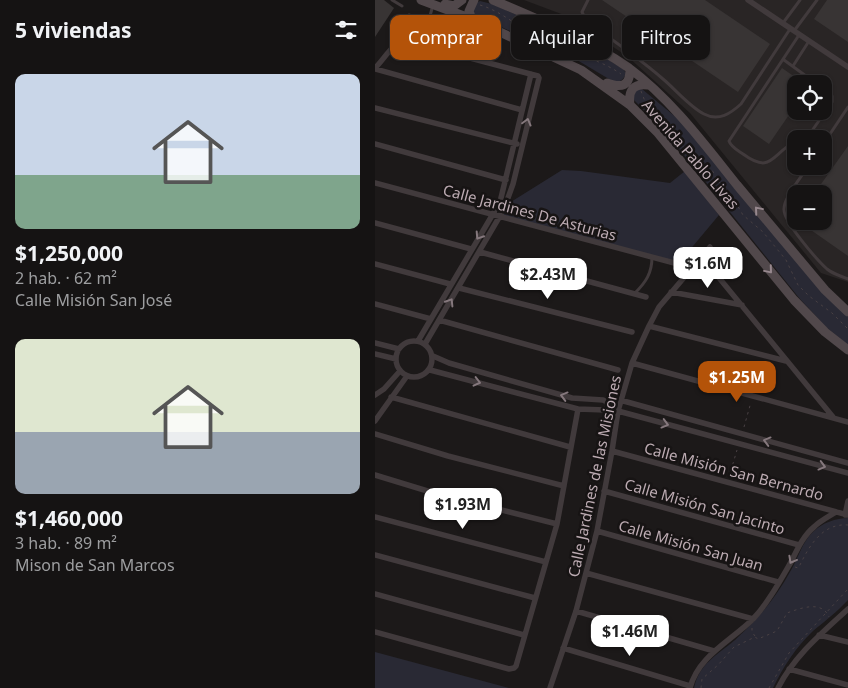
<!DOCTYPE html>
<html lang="es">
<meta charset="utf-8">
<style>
body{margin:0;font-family:"Noto Sans",sans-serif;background:#1e1c1c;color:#f1f3f6;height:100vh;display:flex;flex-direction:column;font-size:19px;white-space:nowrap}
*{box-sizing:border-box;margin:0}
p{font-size:16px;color:#9d9ea0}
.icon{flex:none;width:28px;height:28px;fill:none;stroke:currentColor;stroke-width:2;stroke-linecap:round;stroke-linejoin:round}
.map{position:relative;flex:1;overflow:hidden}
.sheet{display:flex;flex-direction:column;background:#151313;width:375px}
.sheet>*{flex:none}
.top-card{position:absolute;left:15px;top:15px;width:382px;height:45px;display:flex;gap:10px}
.controls{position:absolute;left:412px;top:75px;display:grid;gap:10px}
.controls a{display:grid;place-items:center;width:45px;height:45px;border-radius:10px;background:#151313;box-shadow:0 1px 4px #0004,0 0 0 1px #343233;font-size:25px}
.price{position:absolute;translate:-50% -42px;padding:0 11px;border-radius:10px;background:#fff;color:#222;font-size:16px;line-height:32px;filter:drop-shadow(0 1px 2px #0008)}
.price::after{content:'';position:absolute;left:50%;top:30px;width:15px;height:11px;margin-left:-8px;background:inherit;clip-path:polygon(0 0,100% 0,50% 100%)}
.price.selected{background:#b45309;color:#fff}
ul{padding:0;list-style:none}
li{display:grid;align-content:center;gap:10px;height:265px;padding:0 15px}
li span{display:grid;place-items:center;height:155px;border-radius:10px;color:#555}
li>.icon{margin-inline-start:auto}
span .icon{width:90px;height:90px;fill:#fffc;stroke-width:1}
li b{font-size:21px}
h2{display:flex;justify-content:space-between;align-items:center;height:60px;padding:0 15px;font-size:21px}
.pill{padding:0 18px;border-radius:10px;background:#151313;box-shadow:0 1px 4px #0004,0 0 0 1px #343233;font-size:18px;line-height:45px}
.pill.selected{background:#b45309;color:#fff}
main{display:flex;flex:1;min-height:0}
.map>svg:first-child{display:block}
.built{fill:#292525;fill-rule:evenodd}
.green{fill:#292934}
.building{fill:#383434}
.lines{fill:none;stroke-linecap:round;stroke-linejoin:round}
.path{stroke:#484043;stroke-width:1;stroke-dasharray:2.5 4;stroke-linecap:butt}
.lane{stroke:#413a3c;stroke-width:3}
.street{stroke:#413a3c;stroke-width:5.5}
.secondary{stroke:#51484b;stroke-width:9}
.oneway{stroke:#85787d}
.oneway2{stroke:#97888e}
.labels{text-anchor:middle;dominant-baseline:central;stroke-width:5;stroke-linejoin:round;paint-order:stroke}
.street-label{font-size:15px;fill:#bcabb2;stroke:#171414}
</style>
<main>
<section class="sheet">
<h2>5 viviendas<svg class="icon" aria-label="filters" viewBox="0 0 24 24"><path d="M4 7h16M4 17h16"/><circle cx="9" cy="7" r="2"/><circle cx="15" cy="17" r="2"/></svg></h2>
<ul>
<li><span style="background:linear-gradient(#c9d6e8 65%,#7fa58c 0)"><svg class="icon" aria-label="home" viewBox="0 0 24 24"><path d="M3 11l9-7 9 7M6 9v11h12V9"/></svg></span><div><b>$1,250,000</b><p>2 hab. · 62 m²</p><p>Calle Misión San José</p></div></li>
<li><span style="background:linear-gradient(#dfe7d0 60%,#9aa5b1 0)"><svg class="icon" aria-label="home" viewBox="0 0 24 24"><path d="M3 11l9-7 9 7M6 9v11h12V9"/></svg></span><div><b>$1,460,000</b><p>3 hab. · 89 m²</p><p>Mison de San Marcos</p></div></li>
</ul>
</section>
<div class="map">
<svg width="473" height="688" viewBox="0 0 473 688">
<rect width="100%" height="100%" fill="#1c1919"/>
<!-- built -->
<path class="built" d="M149 0H473V282L446 273 315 113 252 56 189 15ZM421 84H449V111H421ZM421 139H449V166H421ZM421 194H449V221H421Z"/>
<!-- green -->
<path class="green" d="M105 1 117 4 203 41 248 69 251 73C249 79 246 82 239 82L202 60 192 57 102 16 98 12 101 3Z
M267 89 309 124 438 282 473 317V345L452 328 425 299 293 135 258 99 260 90Z
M187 170 206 171 295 183 310 171 344 215 303 264 126 217 131 205Z
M473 518V600C462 612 450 621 438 631 421 647 408 667 398 688H319C324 664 342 655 360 640 367 633 375 626 382 618 395 604 406 588 415 572 423 559 427 542 438 532 447 523 461 518 473 518Z
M0 652 134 688H0Z"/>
<!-- building -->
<path class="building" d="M0 0H9L19 8 0 37Z
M227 0H330L395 44 363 92Z
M452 0H473V42L439 19Z
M407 68 430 84H421V111L418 109 394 144 368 126Z
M473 146V256L423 221H449V194H439Z"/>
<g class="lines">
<!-- path -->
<path class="path" d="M105 5C129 12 146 30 169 41 194 53 223 58 246 74
M266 91 271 104 276 109 294 122 312 153C322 165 337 160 341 180L352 188 368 215 388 232 411 260 423 285 434 296 457 313 473 329
M369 427 376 402
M354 477 362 450
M420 567 423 568 424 567C434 546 447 523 473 525
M377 628V632L380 636
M326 688 327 679 343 665 359 647 380 637 383 639 402 631 412 613C426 608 447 600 454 617
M394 688 414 653 473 589"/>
<!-- lane -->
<path class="lane" d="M17 0 27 6
M213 0 207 12 212 22C238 40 264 58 288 79 300 89 315 107 329 114 344 122 356 113 366 104L415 29
M34 15 100 40
M53 23 58 5
M408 23 425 0
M419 31 442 0
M409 60 442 84
M418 66 434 41
M429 139 434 135 457 102V96L449 88
M421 141C396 154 397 175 368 154 362 150 356 147 354 141L424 35
M449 143 473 107
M433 166C427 177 408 198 409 210 409 222 442 260 452 269 458 274 466 276 473 279
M260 293C271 282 277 273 277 257"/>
<!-- street -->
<path class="street" d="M373 0 473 67
M0 68C9 60 18 41 31 41L163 76 164 78 138 184 129 209 50 344
M0 69 147 110
M0 108 142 144
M0 144 131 180
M0 183 303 264
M0 223 96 249
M105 252 271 297
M327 257 458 417
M0 264 75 284
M84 288 257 332
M296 292 367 305
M0 304 56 319
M64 320 243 370
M274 326 411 361
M21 359a18 18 0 1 1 36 0a18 18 0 1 1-36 0Z
M43 341 125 202 156 74
M0 343 24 349
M0 354 21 359
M257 363 473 422
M55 370 203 409 230 410 233 407 232 402 228 400 197 398 74 363 58 356
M0 395 9 389 25 371
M16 397 195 447
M245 400 473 463
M243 411 473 473
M0 421 32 376
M0 434 73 456 189 486
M237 451 473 515
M0 475 59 493 182 524
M229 491 424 545
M470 515 473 501
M0 517 171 562
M222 531 403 582
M0 555 160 598
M211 573 378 619
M0 594 149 635
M201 611 339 651
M0 632 134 669 139 668 141 666 182 524 203 409
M444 635 473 642
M188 648 315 686
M414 669 473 685
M175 688 201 611 222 531 237 451 243 411 257 363 274 326 284 307 335 247
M315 688C323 656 356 641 378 619 393 603 405 581 416 562 422 550 428 536 439 527 445 521 453 517 461 512
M403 688C420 655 447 633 473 609"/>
<!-- secondary -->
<path class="secondary" d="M46 0 97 19 206 70 255 105 282 132 419 300 450 332 473 350
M118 0C163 19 214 40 254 68 296 99 330 145 362 185 391 220 421 255 450 290L473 312
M70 4 79 6 87 0
M97 19 94 11 99 0
M232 83C246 88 255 87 255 69
M255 105C253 91 258 83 273 85"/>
</g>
<!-- one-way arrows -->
<defs><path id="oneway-chevron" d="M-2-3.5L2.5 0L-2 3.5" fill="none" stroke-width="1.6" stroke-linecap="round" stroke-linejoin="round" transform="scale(1.25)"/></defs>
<g class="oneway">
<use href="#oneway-chevron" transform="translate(152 122) rotate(-75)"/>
<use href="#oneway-chevron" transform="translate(104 236) rotate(123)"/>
<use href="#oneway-chevron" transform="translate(75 302) rotate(-58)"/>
<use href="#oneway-chevron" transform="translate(102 382) rotate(14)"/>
<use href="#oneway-chevron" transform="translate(189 396) rotate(-165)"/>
<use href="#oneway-chevron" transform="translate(290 424) rotate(15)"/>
<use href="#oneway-chevron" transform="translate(392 441) rotate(-165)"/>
<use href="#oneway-chevron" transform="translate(447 466) rotate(15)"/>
<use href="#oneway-chevron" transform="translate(417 560) rotate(119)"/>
</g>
<g class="oneway2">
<use href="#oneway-chevron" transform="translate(383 210) rotate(-130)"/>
<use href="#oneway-chevron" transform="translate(394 270) rotate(50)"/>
</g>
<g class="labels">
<!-- street labels -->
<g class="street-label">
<text transform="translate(316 154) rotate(49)">Avenida Pablo Livas</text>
<text transform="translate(155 212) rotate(15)">Calle Jardines De Asturias</text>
<text transform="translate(359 471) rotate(15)">Calle Misión San Bernardo</text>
<text transform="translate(219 476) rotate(-78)">Calle Jardines de las Misiones</text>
<text transform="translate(330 506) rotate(16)">Calle Misión San Jacinto</text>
<text transform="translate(316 545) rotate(16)">Calle Misión San Juan</text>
</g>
</g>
</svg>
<div class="controls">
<a><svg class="icon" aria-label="locate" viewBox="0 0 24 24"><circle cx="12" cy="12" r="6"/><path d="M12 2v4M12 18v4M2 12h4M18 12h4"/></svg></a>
<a>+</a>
<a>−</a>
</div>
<b class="price" style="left:333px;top:289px">$1.6M</b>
<b class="price" style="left:173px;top:300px">$2.43M</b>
<b class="price selected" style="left:362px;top:403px">$1.25M</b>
<b class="price" style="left:88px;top:530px">$1.93M</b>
<b class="price" style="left:255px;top:657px">$1.46M</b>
<div class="top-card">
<a class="pill selected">Comprar</a>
<a class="pill">Alquilar</a>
<a class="pill">Filtros</a>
</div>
</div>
</main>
